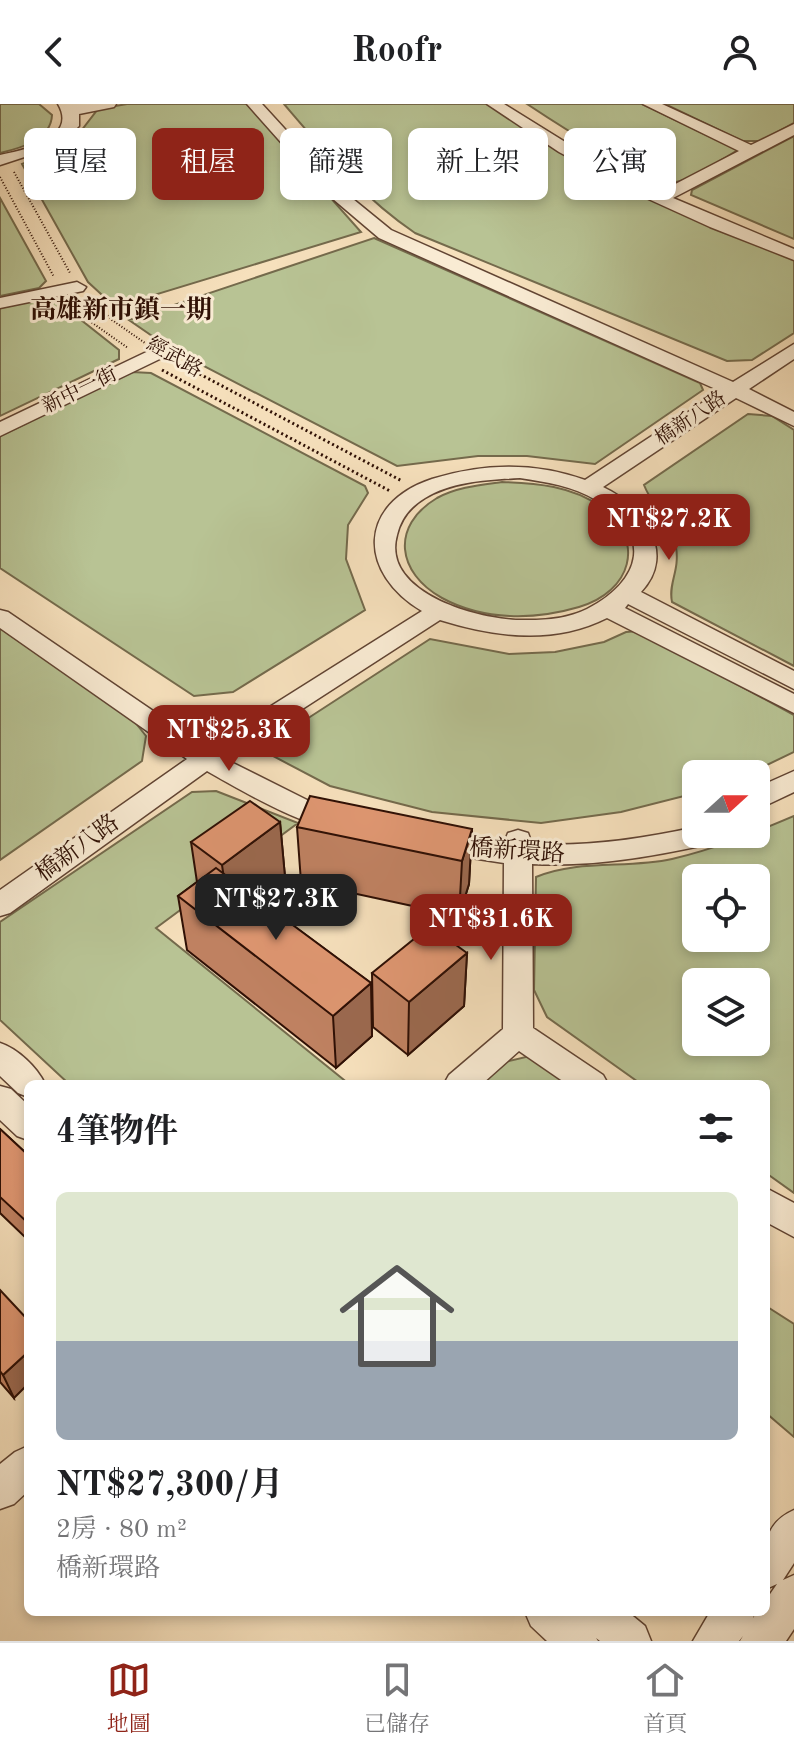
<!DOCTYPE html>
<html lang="zh-TW">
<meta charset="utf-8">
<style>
body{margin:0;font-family:"Old Standard TT","Noto Serif TC",serif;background:#f2f2f2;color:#202124;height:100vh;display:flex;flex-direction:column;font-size:30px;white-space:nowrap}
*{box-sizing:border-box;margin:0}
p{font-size:26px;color:#757577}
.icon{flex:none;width:44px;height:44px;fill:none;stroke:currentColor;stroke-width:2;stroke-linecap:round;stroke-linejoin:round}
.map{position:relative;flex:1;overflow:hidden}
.panel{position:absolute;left:24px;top:976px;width:746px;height:536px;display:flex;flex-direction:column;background:#fff;border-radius:12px;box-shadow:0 4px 12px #0003}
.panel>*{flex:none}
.hud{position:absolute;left:24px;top:24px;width:746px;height:72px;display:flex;gap:16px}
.needle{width:52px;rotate:69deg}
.fabs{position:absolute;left:682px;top:656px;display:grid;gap:16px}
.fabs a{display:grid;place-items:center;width:88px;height:88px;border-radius:12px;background:#fff;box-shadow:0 4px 12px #0003;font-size:40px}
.price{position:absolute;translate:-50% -68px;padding:0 18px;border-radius:16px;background:#8f2418;color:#fff;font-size:26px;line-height:52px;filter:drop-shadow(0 2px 4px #0008)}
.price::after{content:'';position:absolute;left:50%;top:48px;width:24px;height:18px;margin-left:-12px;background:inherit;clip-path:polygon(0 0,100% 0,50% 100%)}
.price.current{background:#222;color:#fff}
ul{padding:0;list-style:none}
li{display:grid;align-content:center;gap:16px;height:424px;padding:0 32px}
li span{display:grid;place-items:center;height:248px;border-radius:12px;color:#555}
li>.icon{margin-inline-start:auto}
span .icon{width:144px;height:144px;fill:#fffc;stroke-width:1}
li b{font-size:34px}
h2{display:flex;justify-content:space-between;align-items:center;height:96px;padding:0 32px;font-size:34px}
.tag{padding:0 28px;border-radius:12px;background:#fff;box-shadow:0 4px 12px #0003;font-size:28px;line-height:72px}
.tag.current{background:#8f2418;color:#fff}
header{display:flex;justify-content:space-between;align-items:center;height:104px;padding:0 32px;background:#fff;font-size:36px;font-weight:700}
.dock{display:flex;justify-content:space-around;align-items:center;height:112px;border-top:2px solid #e0e0e0;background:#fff;font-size:22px;color:#757577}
.dock a{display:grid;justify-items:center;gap:4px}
.dock .current{color:#8f2418}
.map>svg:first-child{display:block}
.green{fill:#b8c394;stroke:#746a4c;stroke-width:2;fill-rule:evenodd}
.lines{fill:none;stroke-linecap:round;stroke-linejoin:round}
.minor-casing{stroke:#614433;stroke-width:3}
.path-far1{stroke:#2f1005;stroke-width:2;stroke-dasharray:1 2;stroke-linecap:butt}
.path{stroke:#2f1005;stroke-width:3;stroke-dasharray:2 3;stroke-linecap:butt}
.minor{fill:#f9ebd3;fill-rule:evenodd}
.wall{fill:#bf8161;stroke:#2f1005;stroke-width:2}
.shaded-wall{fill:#9b694f;stroke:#2f1005;stroke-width:2}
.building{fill:#de9671;stroke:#2f1005;stroke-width:2}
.labels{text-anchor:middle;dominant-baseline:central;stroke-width:6;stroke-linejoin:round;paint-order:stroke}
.far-street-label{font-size:20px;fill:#2f1005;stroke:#f9ebd3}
.street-label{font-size:24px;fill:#2f1005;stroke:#f9ebd3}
.far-district-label{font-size:26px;font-weight:bold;fill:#2f1005;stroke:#f9ebd3}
</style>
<header><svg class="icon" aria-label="back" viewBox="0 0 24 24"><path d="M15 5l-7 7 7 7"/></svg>Roofr<svg class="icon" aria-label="person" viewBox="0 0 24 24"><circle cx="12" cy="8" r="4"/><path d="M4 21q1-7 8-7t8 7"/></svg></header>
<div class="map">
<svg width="794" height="1537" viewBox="0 0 794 1537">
<rect width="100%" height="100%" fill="#f6e0bc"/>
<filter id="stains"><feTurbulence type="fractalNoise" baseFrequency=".0025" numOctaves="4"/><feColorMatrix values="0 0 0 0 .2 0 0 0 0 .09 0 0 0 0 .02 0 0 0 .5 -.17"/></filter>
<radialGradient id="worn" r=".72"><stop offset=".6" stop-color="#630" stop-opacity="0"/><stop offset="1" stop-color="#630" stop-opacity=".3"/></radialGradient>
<!-- green -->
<path class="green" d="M0 0H39L52 11C51 36 21 44 0 49Z
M127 0H247L361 128 115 203 88 178 22 60 71 40 98 5Z
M284 0H488L556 46 678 106 794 155V229L752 256 727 257 415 129C363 94 325 48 284 0Z
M527 0H642L738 46C720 56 696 74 676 78 652 82 551 16 527 0Z
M665 0H794V19L761 37H742Z
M794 32V135L691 91 692 86Z
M0 94 46 177 39 184 0 192Z
M374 134 700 279 703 286 595 360 527 352H478L397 362 171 245 129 216Z
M46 194 57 197 119 246V255L0 312V204Z
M132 268 151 269 365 382 368 389 348 421 346 455 365 506 233 588 194 592 0 464V332Z
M748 310 772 312 794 326V562L672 498C668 479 680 467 676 443 671 417 653 404 644 381Z
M502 378C536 379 573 382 601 403 647 437 631 488 579 503 535 516 484 517 442 494 397 469 390 422 437 394 457 383 480 381 502 378Z
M0 524 134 617 146 632 142 657 0 756Z
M639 527 794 611V648L748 670H696V689L621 708 541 719 432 708 330 682 273 652 276 635 430 535 509 550 555 548 604 538 626 528Z
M216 687 298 719 156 824 349 980H69L0 916V818L192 688Z
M794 712V1089L766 1069V980H641L547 913 534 886 536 773C579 755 627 765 672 755 715 745 754 729 794 712ZM696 774H756V834H696ZM696 878H756V938H696Z
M530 952 570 980H480L505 958Z
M766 1202 794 1220V1333L766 1309Z"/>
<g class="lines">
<!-- minor casing -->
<g class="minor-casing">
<path id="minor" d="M58 0H116L114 3 79 10V22L58 42 0 61V51C26 46 78 34 58 0Z
M247 0H262L337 82 391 126 733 278 794 240V255L749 285 794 308V322L736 294 603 383C642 401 678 449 641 488L794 567V585L628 500 625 504 794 590V609L607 514C554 541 495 533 440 516L225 655 307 696 351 711 355 718 351 725C321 734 235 683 207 667L10 809 0 812V786L187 655 0 524V506L8 508 206 643 422 507C358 469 357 400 432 375 483 359 535 358 585 376L720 287 379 134 326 89ZM520 374C546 378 573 382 596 396 654 430 642 477 587 505 569 514 549 516 528 516 486 518 380 491 397 431 401 414 410 403 425 394 453 377 488 376 520 374Z
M487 0H504L570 41 660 88 739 47 643 0H662L751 41 794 20V31L673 94 794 145V156L710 123 633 88 559 48Z
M77 178 86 183 83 187 0 204V194Z
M159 242 166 244 169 248 166 252 0 332V318Z
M794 667V688L756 706V684Z
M696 723V730H723L719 737 709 740C651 753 592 763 532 760L533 924 603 971 608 980H567L519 947 482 980H444L449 971 503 925 504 759 426 747 422 740 426 733 436 730 504 739 508 729 518 726 528 729 532 740C587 743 642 735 696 723Z
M0 939C18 945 37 963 45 980H28V993L18 989 0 972Z
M0 982 11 985 28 1001V1036L17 1032 0 1016Z
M766 1084 794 1099V1133L766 1118Z
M28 1342V1387L14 1400 0 1405V1360L15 1348Z
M794 1406V1459L783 1476 794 1471V1525L786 1537H740L743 1532 739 1537H693L710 1508H755L753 1514 757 1508H766V1496L777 1480 766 1485C766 1452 758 1422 794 1406Z
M525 1508H575L579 1511 578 1508H628L645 1522 651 1537H600L596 1534 598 1537H547L531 1522Z"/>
</g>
<!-- path-far1 -->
<path class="path-far1" d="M14 68 70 169
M0 73 54 173
M90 195 112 216 145 239
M73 199 91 218 128 244"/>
<!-- path -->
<path class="path" d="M173 256 402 377
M162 266 390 387"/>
<!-- minor -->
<use href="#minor" class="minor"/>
</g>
<!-- wall -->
<path class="wall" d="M280 718 285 773 257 795 371 879 372 932 336 964 187 846 178 792 197 778 191 738Z
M297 723 472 725 469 780 459 812 301 778Z
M467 849 464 902 408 951 373 923 372 869Z
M0 1025 28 1051V1136L0 1109Z
M0 1186 14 1294 0 1278Z"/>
<!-- shaded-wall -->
<path class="shaded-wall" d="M280 718 285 773 230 816 222 761Z
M472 725 469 780 459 812 462 757Z
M467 849 464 902 408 951 409 898Z
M371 879 372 932 336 964 333 912Z
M28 1248V1280L14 1294 3 1271Z"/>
<!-- building -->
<path class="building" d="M310 692 472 725 462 757 297 723Z
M250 697 280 718 222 761 191 738Z
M216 764 371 879 333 912 178 792Z
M430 822 467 849 409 898 372 869Z
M0 1025 28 1051V1119L0 1093Z
M0 1186 28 1216V1248L3 1271 0 1267Z"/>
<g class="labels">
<!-- far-street labels -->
<g class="far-street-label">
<text transform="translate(174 254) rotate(30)">經武路</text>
<text transform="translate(80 287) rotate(-26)">新中一街</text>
<text transform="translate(691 315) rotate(-34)">橋新八路</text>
</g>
<!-- street labels -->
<g class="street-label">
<text transform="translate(78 745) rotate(-36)">橋新八路</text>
<text transform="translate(517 748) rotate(4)">橋新環路</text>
</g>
<!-- far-district labels -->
<g class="far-district-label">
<text x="121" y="207">高雄新市鎮一期</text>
</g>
</g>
<rect width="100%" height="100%" filter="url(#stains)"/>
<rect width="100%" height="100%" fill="url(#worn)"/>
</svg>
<div class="fabs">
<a><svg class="needle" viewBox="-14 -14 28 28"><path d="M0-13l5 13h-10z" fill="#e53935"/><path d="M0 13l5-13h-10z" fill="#757577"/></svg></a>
<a><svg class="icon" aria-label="locate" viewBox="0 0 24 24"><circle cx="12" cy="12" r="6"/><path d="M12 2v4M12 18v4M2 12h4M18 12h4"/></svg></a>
<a><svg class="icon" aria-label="layers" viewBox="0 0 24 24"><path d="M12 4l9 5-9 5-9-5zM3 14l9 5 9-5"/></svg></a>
</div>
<b class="price" style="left:669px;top:458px">NT$27.2K</b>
<b class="price" style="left:229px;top:669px">NT$25.3K</b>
<b class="price current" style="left:276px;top:838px">NT$27.3K</b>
<b class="price" style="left:491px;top:858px">NT$31.6K</b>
<div class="hud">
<a class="tag">買屋</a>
<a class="tag current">租屋</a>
<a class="tag">篩選</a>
<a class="tag">新上架</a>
<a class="tag">公寓</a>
</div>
<section class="panel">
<h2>4筆物件<svg class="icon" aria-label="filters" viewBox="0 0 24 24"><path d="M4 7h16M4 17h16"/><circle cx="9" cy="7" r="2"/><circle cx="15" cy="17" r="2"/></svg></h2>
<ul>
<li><span style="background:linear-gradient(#dfe7d0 60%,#9aa5b1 0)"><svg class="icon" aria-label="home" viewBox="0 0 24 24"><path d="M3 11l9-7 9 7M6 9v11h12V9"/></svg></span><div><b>NT$27,300/月</b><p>2房 · 80 m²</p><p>橋新環路</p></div></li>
</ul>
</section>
</div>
<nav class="dock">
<a class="current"><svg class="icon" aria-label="map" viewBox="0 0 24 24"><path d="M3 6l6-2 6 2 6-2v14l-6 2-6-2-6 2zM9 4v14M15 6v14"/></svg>地圖</a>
<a><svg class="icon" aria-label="saved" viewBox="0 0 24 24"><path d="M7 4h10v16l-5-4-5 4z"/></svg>已儲存</a>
<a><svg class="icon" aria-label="home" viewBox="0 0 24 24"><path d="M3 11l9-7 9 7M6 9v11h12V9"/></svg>首頁</a>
</nav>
